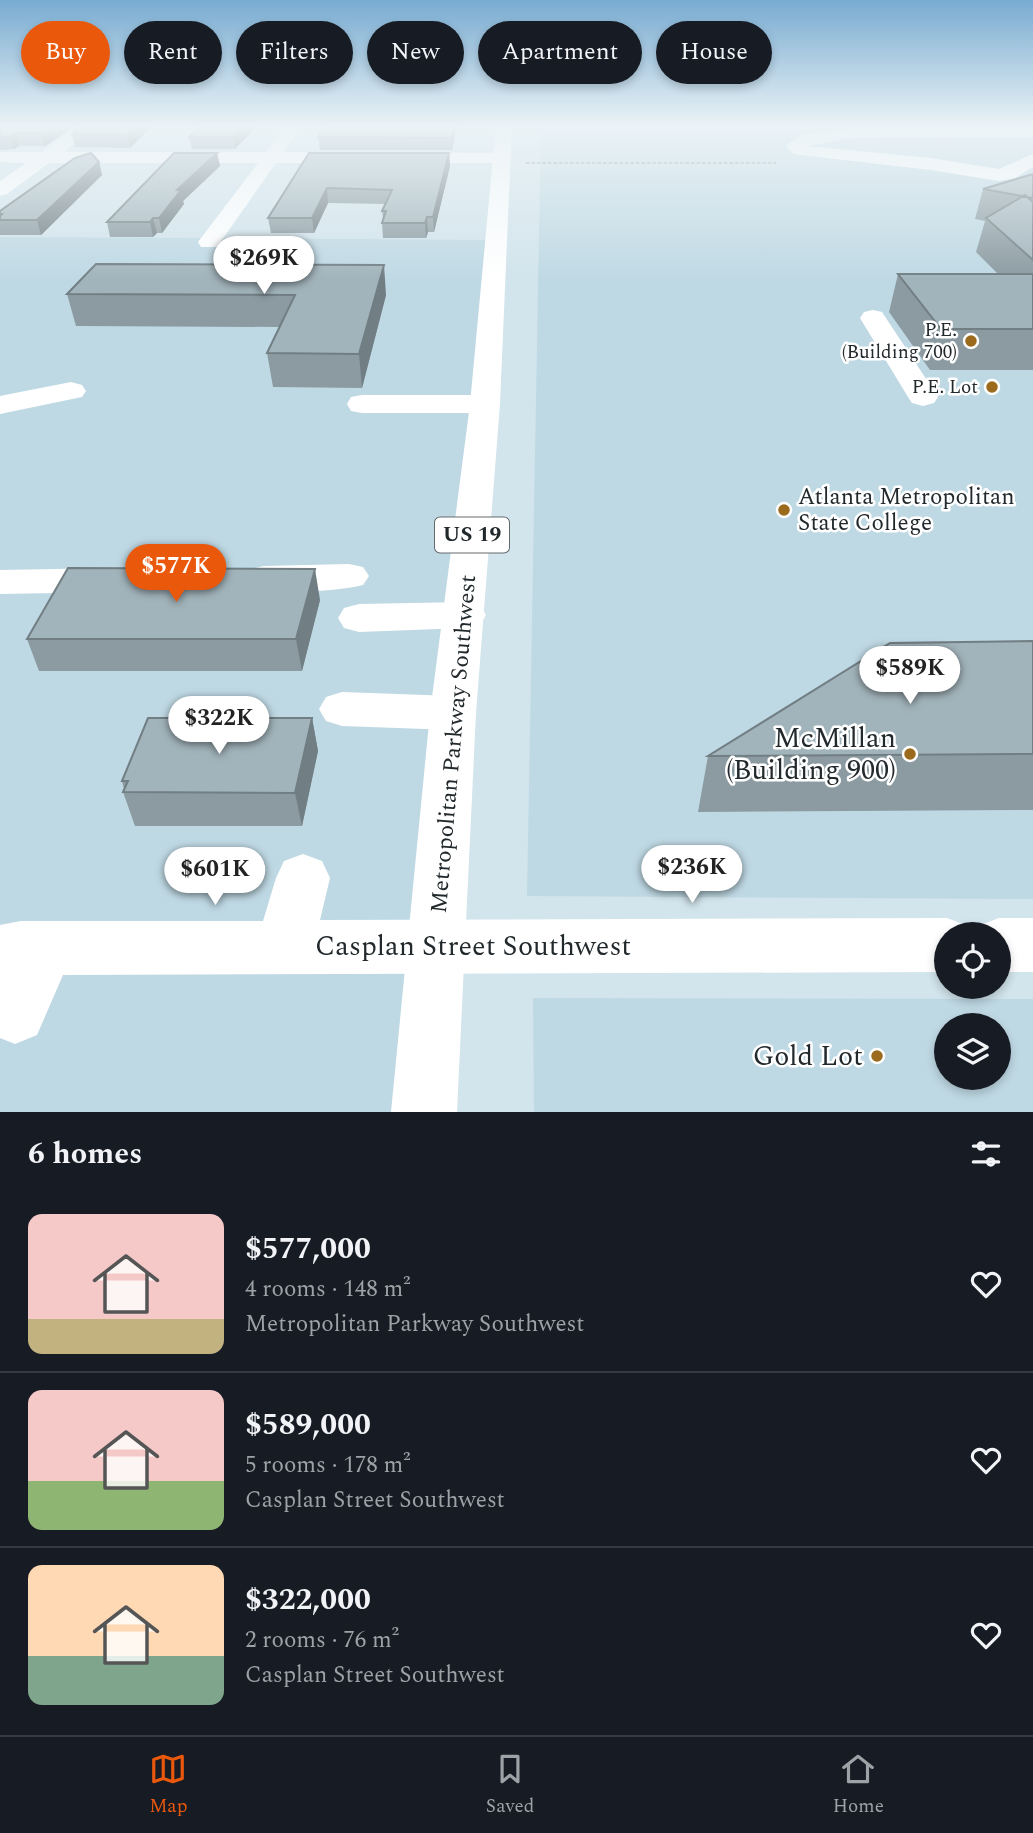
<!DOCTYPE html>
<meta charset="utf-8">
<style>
body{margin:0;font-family:Spectral,serif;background:#20242c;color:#f1f3f6;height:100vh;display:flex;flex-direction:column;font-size:26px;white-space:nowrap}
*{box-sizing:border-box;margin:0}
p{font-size:23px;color:#9ea1a6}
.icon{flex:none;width:38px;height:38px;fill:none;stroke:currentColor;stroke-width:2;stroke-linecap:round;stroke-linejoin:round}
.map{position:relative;height:1112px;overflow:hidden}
.side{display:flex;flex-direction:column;background:#171b24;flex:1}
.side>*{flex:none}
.hud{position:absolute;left:21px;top:21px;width:992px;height:63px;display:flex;gap:14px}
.tools{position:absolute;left:934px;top:922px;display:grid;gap:14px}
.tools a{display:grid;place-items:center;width:77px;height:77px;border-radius:50%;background:#171b24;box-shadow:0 4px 10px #0003;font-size:35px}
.price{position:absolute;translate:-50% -60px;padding:0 16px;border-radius:24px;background:#fff;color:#222;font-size:23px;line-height:46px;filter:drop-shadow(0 2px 4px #0008)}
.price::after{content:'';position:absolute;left:50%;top:42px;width:21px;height:16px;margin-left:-10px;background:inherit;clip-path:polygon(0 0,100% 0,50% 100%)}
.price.active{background:#ea580c;color:#fff}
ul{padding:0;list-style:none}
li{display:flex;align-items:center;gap:21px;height:175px;padding:0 28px}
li+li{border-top:2px solid #363941}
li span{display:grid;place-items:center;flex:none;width:196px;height:140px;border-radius:14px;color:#555}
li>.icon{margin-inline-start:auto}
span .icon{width:84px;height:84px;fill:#fffc;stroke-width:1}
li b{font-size:30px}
h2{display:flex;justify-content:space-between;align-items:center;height:84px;padding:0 28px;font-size:30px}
.chip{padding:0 24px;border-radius:32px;background:#171b24;box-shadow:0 4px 10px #0003;font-size:24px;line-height:63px}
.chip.active{background:#ea580c;color:#fff}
.menu{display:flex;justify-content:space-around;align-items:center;height:98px;border-top:2px solid #363941;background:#171b24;font-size:19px;color:#9ea1a6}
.menu a{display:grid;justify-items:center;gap:4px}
.menu .active{color:#ea580c}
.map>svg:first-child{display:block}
.built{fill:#bfd9e4;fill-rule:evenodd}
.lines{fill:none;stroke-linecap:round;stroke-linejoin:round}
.path{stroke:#8c9aa0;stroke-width:2;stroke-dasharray:3.5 2;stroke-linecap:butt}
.minor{fill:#fff;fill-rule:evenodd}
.major{fill:#fff;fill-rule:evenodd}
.wall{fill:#8b9ba1}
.shaded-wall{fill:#717e83}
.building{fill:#a2b4bb;stroke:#717e83;stroke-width:2}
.poi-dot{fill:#9b6a1d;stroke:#fff;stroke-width:2.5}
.labels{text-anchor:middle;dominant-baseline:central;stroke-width:5;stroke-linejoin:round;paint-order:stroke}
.far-poi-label{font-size:19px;fill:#22292c;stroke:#fff;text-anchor:end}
.shield{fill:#fff;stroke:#64696b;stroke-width:2}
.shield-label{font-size:21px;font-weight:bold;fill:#22292c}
.poi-label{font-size:23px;fill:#22292c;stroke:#fff;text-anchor:start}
.street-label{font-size:23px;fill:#22292c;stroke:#fff}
.near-poi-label{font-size:28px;fill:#22292c;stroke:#fff;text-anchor:end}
.near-street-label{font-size:28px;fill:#22292c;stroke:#fff}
</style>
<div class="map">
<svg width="1033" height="1112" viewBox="0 0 1033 1112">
<rect width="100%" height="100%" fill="#d2e4ec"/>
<!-- built -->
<path class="built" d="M541 125H1033V899L527 896Z
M0 237 502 240 417 1112H0Z
M533 998 1033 999V1112H534ZM947 1026H999V1078H947Z"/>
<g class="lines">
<!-- path -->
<path class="path" d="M526 163H776"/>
<!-- minor -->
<path class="minor" d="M79 125H97L64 152H266L287 125H303L284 152 501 153 510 158 501 163H276L217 247H201L198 242 258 163H49L7 194 0 196V181L26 163 0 162V152H41Z
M1033 127V137L849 138 808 146 931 158 999 169 1033 154V167L1015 178 999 181 931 170 800 155 794 154 786 146 803 134 849 128Z
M873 310 882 312 938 397 934 403 923 406 912 403 908 397 860 318 864 312Z
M71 382 82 385 86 391 82 397 0 414V396Z
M362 395H485L496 397 500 404 496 411 485 413H362L351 411 347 404 351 397Z
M349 564 363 567 369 576 363 585C334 592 279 594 250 587L244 578 250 569 264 566Z
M113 568 127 571 133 580 127 589 113 592 0 594V570Z
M465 602 480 605 486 615 480 625 465 628 359 632 344 628 338 618 344 608 359 604Z
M342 692 453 696 469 701 476 713 469 725 453 730 342 726 326 721 319 709 326 697Z
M303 854 322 861 330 878 320 920 947 918 968 926 971 934H947V972L63 975 37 1035 15 1044 0 1038V925L21 921H263L276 878 284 861Z
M999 918H1033V972H999V934H975L978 926Z"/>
<!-- major -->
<path class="major" d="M496 125H512L500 404 476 713 457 1112H391L430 713 470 404Z"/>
</g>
<!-- wall -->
<path class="wall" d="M0 125H76L45 146H19L14 149 0 150Z
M83 125H153L130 148 75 147 72 134Z
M193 125H255L256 127 235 149H192L189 137 197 128Z
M457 125 452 150H320L318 137Z
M217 153 220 166 183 201 184 204 162 233H157L153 237H110L107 222Z
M309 153H449L450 166 434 232H428L426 238H383L382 223 383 219 382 211 386 204 328 203 314 233H271L268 218Z
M99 162 102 175 41 235H0V211Z
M983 189 1033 198V370H930L889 312 898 274H998L976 252 985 221 975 219Z
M67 294 386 295 362 388 273 387 267 353 280 327 76 326Z
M320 600 302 671H39L27 639Z
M1033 641V810L698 812 708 756Z
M312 718 318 751 302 826H135L123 792 124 789 122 781Z"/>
<!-- shaded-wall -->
<path class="shaded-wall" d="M55 125H76L45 146 41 133Z
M138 125H153L130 148 127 135Z
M245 125H255L256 127 235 149 233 137Z
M455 125H457L452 150V138Z
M16 133 19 146 14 149 10 137Z
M217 153 220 166 183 201 184 204 162 233 159 218 177 190Z
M449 153 450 166 434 232 433 217Z
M99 162 102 175 41 235 37 220Z
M327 188 328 203 314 233 312 218Z
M427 217 428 232 426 238 425 223Z
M153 218 157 233 153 237 150 222Z
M384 265 386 295 362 388 359 354Z
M315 569 320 600 302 671 296 639Z
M312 718 318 751 302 826 295 793Z"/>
<!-- building -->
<path class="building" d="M0 125H55L41 133H16L10 137H0Z
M83 125H138L127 135 72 134Z
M201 125H245L233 137H189Z
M327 125H455L452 138 318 137Z
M91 153 99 162 37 220H0V216L2 214H0V211L75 158Z
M174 153H217L177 190H181L159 218H153L150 222H107Z
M309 153H449L433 217H427L425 223H382L386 211H382L392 190 327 188 312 218H268Z
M1033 174V198L983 189Z
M1025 195 1033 202V260L986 218Z
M96 264 384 265 359 354 267 353 295 295 67 294Z
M898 274H1033V329H941Z
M68 568 315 569 296 639H27Z
M1033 641V754L708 756 890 643Z
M148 718H312L295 793 123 792 128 781H122Z"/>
<!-- sky -->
<linearGradient id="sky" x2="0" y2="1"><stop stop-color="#78abd1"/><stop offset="0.45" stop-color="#ebf3f6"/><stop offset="1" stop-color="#ebf3f6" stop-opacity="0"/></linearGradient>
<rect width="1033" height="280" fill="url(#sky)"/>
<!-- markers -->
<g class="poi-dot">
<circle cx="971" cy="341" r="7"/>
<circle cx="992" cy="387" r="7"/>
<circle cx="784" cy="510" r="7"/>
<circle cx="910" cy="754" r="7"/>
<circle cx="877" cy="1056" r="7"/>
</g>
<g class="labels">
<!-- far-poi labels -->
<g class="far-poi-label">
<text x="957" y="330">P.E.<tspan x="957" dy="22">(Building 700)</tspan></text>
<text x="978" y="387">P.E. Lot</text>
</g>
<!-- shield labels -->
<rect class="shield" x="435" y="517.5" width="74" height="35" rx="5"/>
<g class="shield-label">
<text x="472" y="535">US 19</text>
</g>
<!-- poi labels -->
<g class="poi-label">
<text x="798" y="497">Atlanta Metropolitan<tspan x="798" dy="26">State College</tspan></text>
</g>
<!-- street labels -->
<g class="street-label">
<text transform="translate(454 744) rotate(-85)">Metropolitan Parkway Southwest</text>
</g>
<!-- near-poi labels -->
<g class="near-poi-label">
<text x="896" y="738">McMillan<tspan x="896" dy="32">(Building 900)</tspan></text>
<text x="863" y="1056">Gold Lot</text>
</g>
<!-- near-street labels -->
<g class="near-street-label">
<text x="473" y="946">Casplan Street Southwest</text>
</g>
</g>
</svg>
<div class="tools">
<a><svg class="icon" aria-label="locate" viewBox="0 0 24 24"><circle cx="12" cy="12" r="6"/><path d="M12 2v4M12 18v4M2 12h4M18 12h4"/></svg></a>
<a><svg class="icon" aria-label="layers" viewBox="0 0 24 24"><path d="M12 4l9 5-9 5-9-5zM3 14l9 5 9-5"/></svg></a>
</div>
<b class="price" style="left:264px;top:296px">$269K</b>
<b class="price active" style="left:176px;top:604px">$577K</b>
<b class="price" style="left:910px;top:706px">$589K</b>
<b class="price" style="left:219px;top:756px">$322K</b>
<b class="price" style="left:692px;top:905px">$236K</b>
<b class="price" style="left:215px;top:907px">$601K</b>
<div class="hud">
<a class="chip active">Buy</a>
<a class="chip">Rent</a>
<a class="chip">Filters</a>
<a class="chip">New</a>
<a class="chip">Apartment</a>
<a class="chip">House</a>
</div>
</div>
<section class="side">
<h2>6 homes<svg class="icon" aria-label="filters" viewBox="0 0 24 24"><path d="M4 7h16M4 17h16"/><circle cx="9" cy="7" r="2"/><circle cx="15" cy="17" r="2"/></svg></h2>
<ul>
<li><span style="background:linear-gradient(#f6c9c9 75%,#c2b280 0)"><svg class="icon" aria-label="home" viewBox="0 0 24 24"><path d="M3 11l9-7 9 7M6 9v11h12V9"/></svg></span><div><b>$577,000</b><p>4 rooms · 148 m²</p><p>Metropolitan Parkway Southwest</p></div><svg class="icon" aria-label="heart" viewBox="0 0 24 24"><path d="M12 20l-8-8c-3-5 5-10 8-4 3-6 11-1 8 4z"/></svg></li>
<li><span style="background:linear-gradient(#f6c9c9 65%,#8fb573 0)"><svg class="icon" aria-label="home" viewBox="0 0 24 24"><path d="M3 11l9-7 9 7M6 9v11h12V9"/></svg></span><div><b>$589,000</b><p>5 rooms · 178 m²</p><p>Casplan Street Southwest</p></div><svg class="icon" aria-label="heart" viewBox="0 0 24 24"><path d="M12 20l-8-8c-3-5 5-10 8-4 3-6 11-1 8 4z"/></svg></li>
<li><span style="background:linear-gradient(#ffd9b3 65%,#7fa58c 0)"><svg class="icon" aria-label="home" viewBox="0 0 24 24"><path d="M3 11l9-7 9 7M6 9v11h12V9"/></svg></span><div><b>$322,000</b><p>2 rooms · 76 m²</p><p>Casplan Street Southwest</p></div><svg class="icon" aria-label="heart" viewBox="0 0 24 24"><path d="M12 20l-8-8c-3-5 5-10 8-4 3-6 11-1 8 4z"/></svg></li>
</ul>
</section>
<nav class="menu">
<a class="active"><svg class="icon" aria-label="map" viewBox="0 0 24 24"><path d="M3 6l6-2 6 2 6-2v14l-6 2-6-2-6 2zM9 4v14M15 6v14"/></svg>Map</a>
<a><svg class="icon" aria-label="saved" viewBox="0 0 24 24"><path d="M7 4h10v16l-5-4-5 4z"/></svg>Saved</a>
<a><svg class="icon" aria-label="home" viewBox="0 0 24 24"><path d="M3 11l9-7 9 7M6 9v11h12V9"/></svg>Home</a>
</nav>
